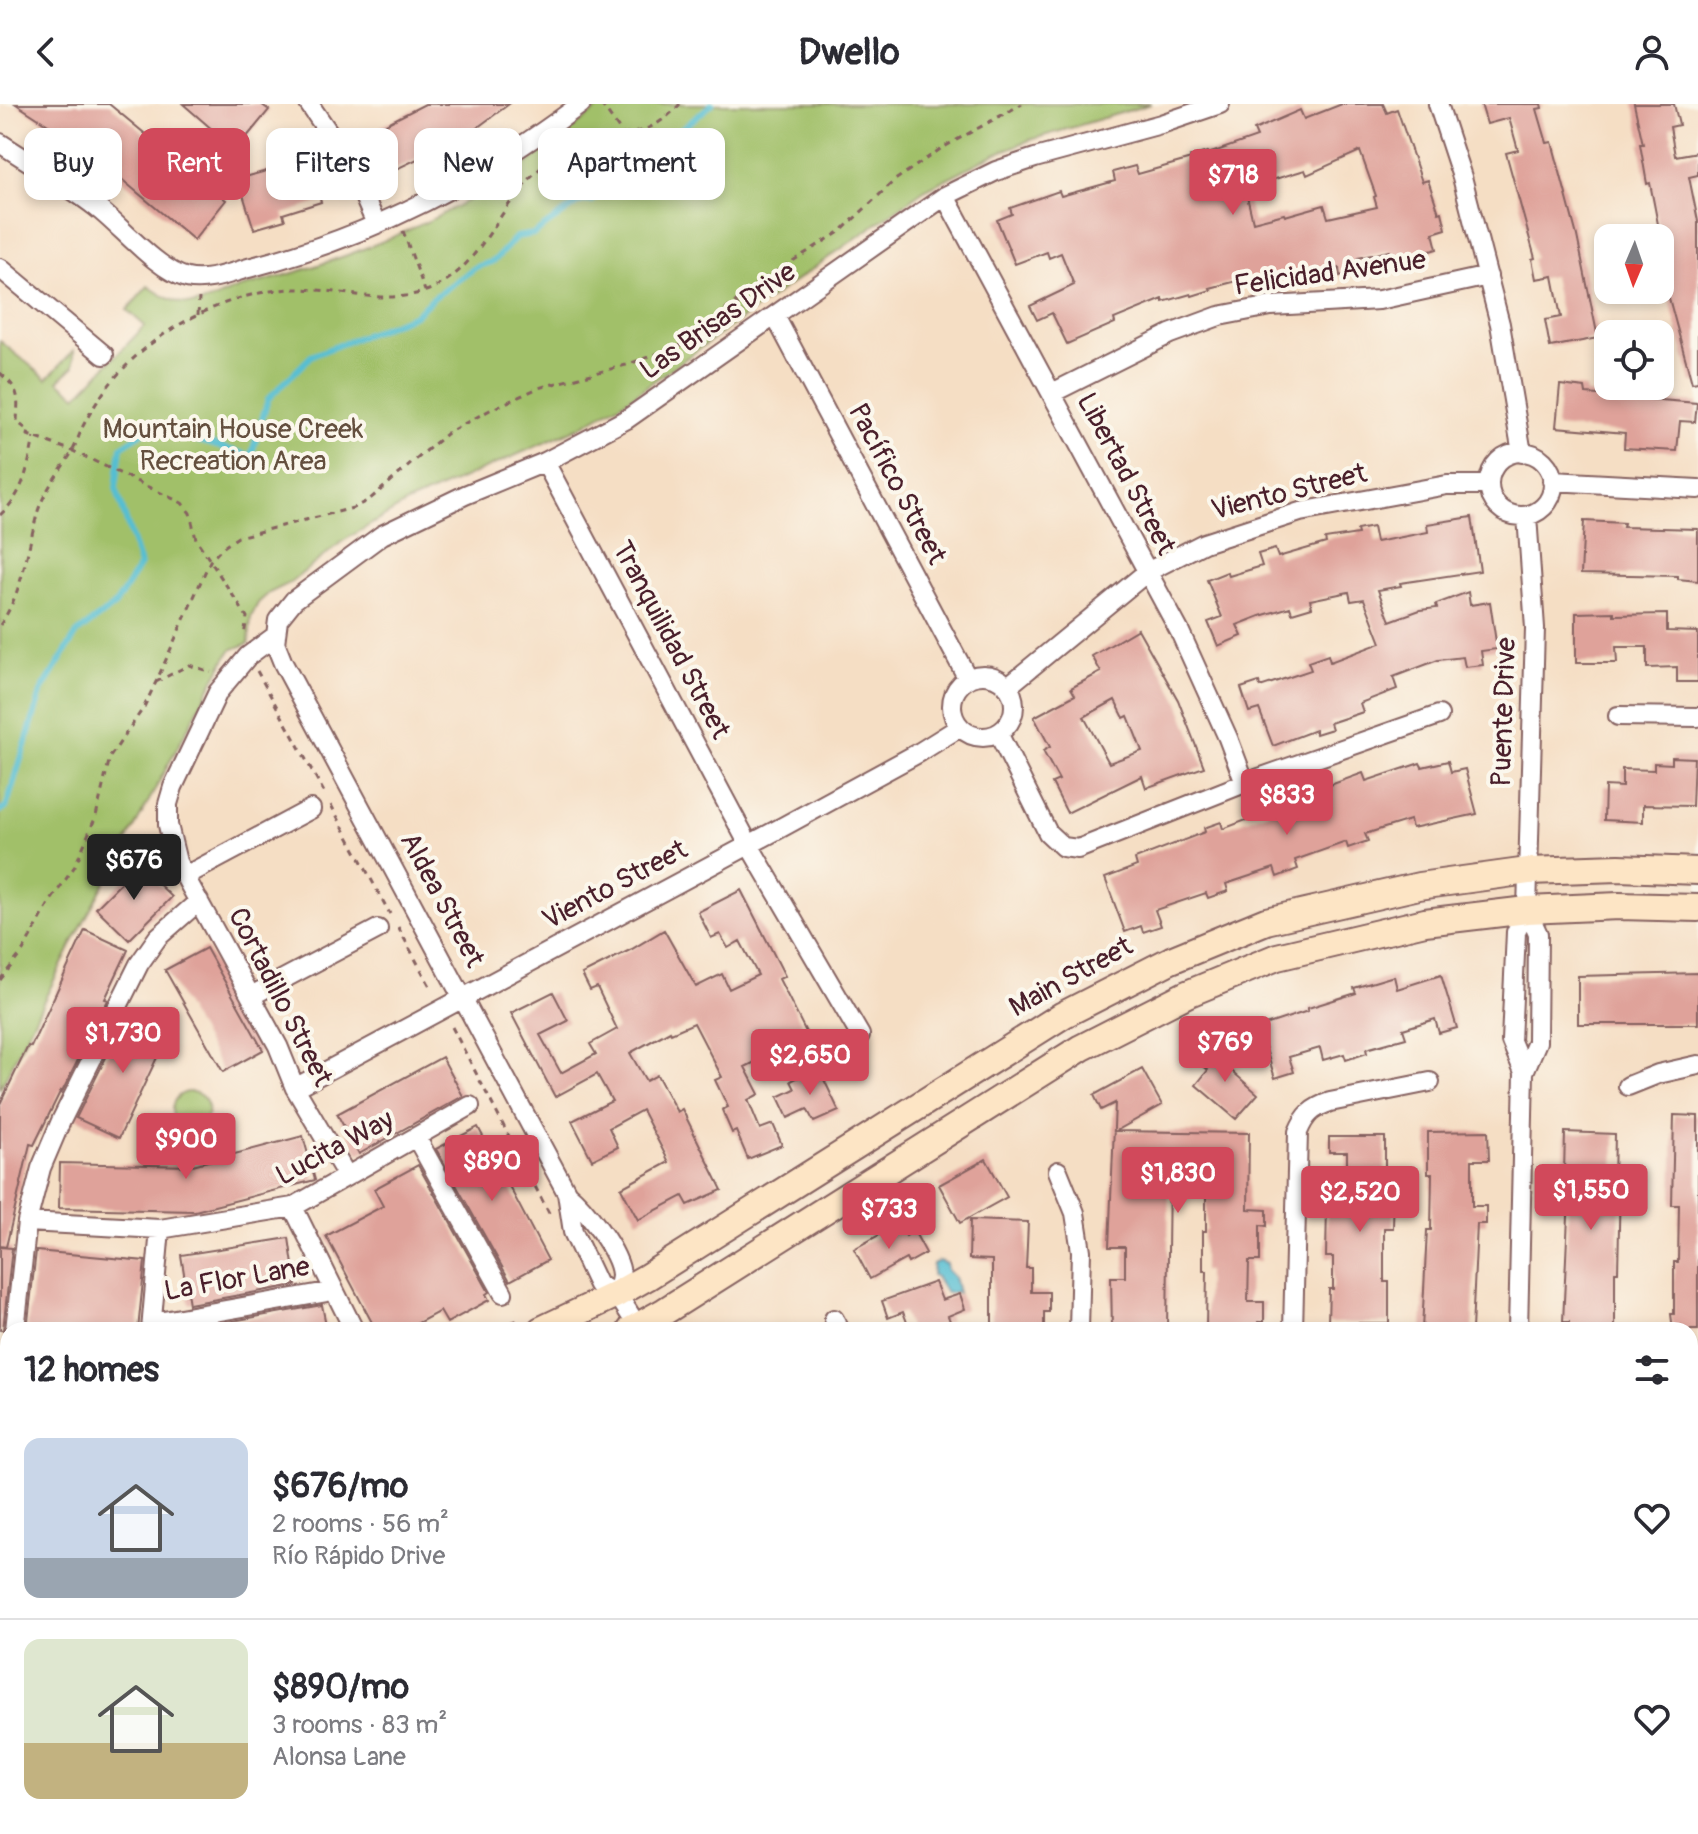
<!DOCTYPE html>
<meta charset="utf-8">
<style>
body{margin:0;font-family:Pangolin,sans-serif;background:#f7f7f7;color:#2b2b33;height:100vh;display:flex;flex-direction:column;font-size:30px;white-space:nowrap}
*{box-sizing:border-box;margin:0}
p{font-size:26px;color:#7c7c81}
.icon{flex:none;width:44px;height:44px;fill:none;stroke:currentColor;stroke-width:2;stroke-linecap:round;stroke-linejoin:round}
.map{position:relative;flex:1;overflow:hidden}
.panel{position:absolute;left:0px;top:1218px;width:1698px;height:512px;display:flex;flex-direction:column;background:#fff;border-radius:24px 24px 0 0;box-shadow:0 4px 12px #0003}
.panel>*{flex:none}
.top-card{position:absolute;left:24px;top:24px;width:800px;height:72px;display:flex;gap:16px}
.needle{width:52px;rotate:182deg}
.buttons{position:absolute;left:1594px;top:120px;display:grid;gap:16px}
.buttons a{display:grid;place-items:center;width:80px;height:80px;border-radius:16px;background:#fff;box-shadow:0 4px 12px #0003;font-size:40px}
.price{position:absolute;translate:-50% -68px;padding:0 18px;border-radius:8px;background:#d1495b;color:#fff;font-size:26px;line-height:52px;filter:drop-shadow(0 2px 4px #0008)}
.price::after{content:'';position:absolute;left:50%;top:48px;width:24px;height:18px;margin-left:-12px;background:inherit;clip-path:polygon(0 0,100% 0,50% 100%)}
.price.selected{background:#222;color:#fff}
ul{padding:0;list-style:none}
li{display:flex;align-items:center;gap:24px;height:200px;padding:0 24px}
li+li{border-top:2px solid #e1e1e2}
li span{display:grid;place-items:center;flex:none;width:224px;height:160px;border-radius:16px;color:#555}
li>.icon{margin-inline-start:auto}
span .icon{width:96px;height:96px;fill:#fffc;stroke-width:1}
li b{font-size:34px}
h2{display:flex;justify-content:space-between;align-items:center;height:96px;padding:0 24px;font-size:34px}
.chip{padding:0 28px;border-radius:16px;background:#fff;box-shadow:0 4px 12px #0003;font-size:28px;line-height:72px}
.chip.selected{background:#d1495b;color:#fff}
header{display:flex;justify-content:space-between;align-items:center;height:104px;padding:0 24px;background:#fff;font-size:36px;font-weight:700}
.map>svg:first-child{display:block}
.green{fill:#a1c069;stroke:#76704a;stroke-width:2}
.water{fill:#55bed2;stroke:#506e7e;stroke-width:2}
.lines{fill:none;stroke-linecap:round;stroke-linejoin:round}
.stream{stroke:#55bed2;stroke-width:6}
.building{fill:#dfa29a;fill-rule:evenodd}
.street-casing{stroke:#866261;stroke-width:22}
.secondary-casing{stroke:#866261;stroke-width:30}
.path{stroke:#866261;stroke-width:3;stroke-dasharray:6 6;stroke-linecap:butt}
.street{stroke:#fff;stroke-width:18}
.secondary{stroke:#fde5c5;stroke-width:26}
.labels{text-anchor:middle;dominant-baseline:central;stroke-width:8;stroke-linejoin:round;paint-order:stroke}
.street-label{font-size:28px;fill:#4a1f2b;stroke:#fbf7ec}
.park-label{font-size:28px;fill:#644f3e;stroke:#fbf7ec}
</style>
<header><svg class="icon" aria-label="back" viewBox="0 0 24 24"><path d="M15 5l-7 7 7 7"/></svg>Dwello<svg class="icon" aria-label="person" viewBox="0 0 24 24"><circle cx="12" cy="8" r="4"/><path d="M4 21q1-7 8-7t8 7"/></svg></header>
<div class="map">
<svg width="1698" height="1730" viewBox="0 0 1698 1730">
<rect width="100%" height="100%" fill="#fbf7ec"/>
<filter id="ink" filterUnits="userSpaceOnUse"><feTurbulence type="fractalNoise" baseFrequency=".0125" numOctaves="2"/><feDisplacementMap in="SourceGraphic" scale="16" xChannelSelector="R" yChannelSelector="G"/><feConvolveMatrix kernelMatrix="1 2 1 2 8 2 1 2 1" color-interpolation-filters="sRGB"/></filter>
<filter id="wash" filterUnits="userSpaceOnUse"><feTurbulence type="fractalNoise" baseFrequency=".006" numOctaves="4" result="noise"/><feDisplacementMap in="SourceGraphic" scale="32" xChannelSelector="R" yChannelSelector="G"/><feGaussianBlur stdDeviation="1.8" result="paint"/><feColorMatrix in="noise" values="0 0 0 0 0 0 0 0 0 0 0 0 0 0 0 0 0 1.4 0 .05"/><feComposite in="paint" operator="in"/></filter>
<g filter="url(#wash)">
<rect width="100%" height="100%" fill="#f5dec4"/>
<!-- green -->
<path class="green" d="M604 0H1151L1030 36 995 50 924 86 627 296 578 324 409 398 343 437 290 479 269 489 258 499 251 513 249 539 231 546 224 557 75 834 0 985V237L47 275 74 246V262L58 277 77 292 145 222 127 206 148 182C161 191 175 200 192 200 211 200 226 187 243 183 331 161 425 125 501 77 537 54 571 26 604 0Z
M172 1006a18 18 0 1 1 36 0a18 18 0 1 1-36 0Z
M509 1722H799V1730H508Z"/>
<!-- water -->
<path class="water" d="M1237 927 1263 950 1254 960 1228 937Z
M939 1157 946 1160 947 1166 954 1173 958 1189H946L936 1173 932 1171 933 1160Z"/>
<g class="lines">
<!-- stream -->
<path class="stream" d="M0 707 6 704 42 586 77 529 115 501 140 461 116 384 121 343 152 323 251 352 268 295 311 252 415 211 433 194 476 163 494 157 516 133 534 130 581 97H592L625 63 665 39 712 0"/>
</g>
<g id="blocks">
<!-- building -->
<path class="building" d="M16 0H109L207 81 203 86 210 84 226 96 194 136 119 73 62 30Z
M183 0H261L269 6 236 46Z
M425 0H509L466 32 388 69 370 28Z
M1342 0H1383L1387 9 1397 5 1422 78 1428 76 1439 109 1442 108 1446 125 1433 129 1437 145 1392 158 1389 147 1358 154 1361 167 1340 172 1339 164 1312 172 1310 166 1265 177 1264 170 1210 184 1211 186 1192 192 1191 190 1163 198V195L1114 215 1115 219 1067 240 1052 209 1037 216 1030 202 1074 181 1061 149 1049 154 1047 148 1015 160 997 116 1012 110 1010 104 1059 87 1061 92 1115 77 1113 68 1135 62 1138 70 1191 55 1190 53 1207 48 1208 50 1257 33 1254 26 1300 6 1304 15ZM1360 47 1376 92 1374 93 1377 103 1328 114 1324 101 1285 112 1284 110 1253 118 1245 84 1305 66 1307 71Z
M1481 0H1541L1542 4 1537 5 1547 39 1552 38 1577 132 1598 234 1550 243 1545 216 1561 213 1553 172 1536 175 1532 155 1535 154 1506 49 1518 46 1509 14 1487 20Z
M1634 0H1674L1679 21 1670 23 1675 52 1698 48V71L1689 73 1698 117V278L1692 279 1666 183 1670 182 1650 79 1647 80 1640 40H1643Z
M295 59 302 62 308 59 321 98 283 110 285 116 254 125 238 75Z
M1560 281 1585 284 1586 290 1697 299 1695 318 1680 317 1677 347 1624 344 1625 329 1556 323Z
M1472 413 1480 467 1400 479 1401 482 1378 486 1390 517 1420 506 1437 504 1436 500 1468 488 1470 501 1490 498 1497 545 1481 547 1483 561 1465 563 1463 553 1438 556 1393 573 1397 585 1360 599 1363 608 1330 619 1332 625 1316 630 1315 626 1273 642 1259 605 1249 608 1241 584 1259 578 1260 583 1311 566 1308 558 1328 551 1330 558 1381 539 1364 495 1351 497 1349 488 1310 496 1312 503 1292 509 1290 503 1260 512 1237 521 1242 532 1218 542 1208 518 1222 513 1207 476 1227 468 1229 472 1262 462 1258 450 1275 445 1278 453 1326 439 1325 435 1358 430 1357 426 1373 423 1376 438 1428 428 1427 420Z
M1584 417 1624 419 1623 423 1698 425V477L1678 475V472L1581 470Z
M1614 508V511L1667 510V527L1698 528V578H1677V563L1647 564V543H1616L1617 559H1576V509Z
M1138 525 1178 596 1204 663 1146 684 1142 672 1067 709 1052 679 1059 676 1043 647 1050 643 1034 613 1075 591 1071 584 1101 568 1092 552ZM1115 596 1124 614 1128 612 1142 647 1109 659 1084 613Z
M1672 653 1694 654 1692 702 1643 701V718L1604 716 1605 682 1622 683V665L1654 666V659L1672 660Z
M1448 657 1451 668 1465 665 1477 710 1412 724 1410 716 1365 730 1368 737 1348 744 1346 738 1295 756 1298 765 1277 773 1274 764 1226 780 1228 787 1208 794 1206 789 1155 806 1161 822 1143 828 1141 822 1125 828 1105 774 1137 762 1135 755 1205 728 1204 724 1221 718 1223 725 1275 705 1272 697 1290 691 1292 695 1363 669 1366 677 1420 659 1422 663Z
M139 761 172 793 129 836 96 804Z
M741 786 785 872 779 875 808 932 745 963 759 990 748 996 760 1025 773 1020 782 1041 748 1055 736 1027 732 1029 722 1006 728 1003 715 976 722 973 694 919 671 929 670 927 630 949 646 977 657 971 677 1008 682 1005 722 1086 688 1101 683 1092 638 1116 621 1084 669 1058 642 1006 609 1024 618 1043 592 1056 572 1017 612 997 597 970 555 993 511 909 553 888 568 917 540 931 561 969 596 950 590 940 617 925 597 883 590 886 582 870 632 845 664 826 696 883 722 870 729 885 758 871 740 837 728 844 720 830 711 834 698 808Z
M85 826 128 846 105 895 108 896 61 990V986L34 1041 30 1040 6 1143 0 1142V1000L28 942 31 943Z
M206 844 263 946 223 968 165 866Z
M1698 869V920H1578V872Z
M1441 871 1457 924 1439 929 1435 915 1403 925 1406 934 1366 945 1367 949 1346 956 1344 950 1323 956 1320 944 1289 953 1294 968 1275 974 1259 923 1308 907V904L1356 889 1354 884 1394 872 1397 885Z
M129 907 170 926 119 1034 76 1014Z
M1218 941 1233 954 1226 962 1258 990 1236 1015 1196 981 1208 966 1201 960Z
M442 953 463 992 359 1050 337 1010Z
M818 963 839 1007 814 1018 807 1005 788 1014 778 993 795 985 791 977Z
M1142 965 1162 1001 1116 1027 1249 1029 1248 1105 1267 1106V1122L1260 1121V1157H1249L1248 1198H1264V1218H1258V1226H1206L1207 1167H1203V1127H1206V1072H1169L1167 1226H1112L1111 1173H1125V1143H1109L1115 999 1101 1006 1094 991Z
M1674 1011 1698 1012V1226H1673L1671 1210H1674V1158H1678L1679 1101H1672Z
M478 1023 548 1156 510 1177 436 1045Z
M1488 1027 1489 1056H1472V1102H1486V1120H1477L1472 1226H1422L1427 1126H1431L1432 1070H1428V1028Z
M1565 1028 1615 1030 1614 1079H1620L1618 1168H1615V1226H1569V1218H1563L1570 1070H1564Z
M303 1032 315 1076 195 1107 59 1104 60 1059 189 1062Z
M1329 1033H1385V1083H1394L1393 1124H1384V1178H1389V1219H1328L1329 1185H1333V1153H1326L1327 1101H1336V1089H1347V1048H1329Z
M986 1055 1007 1093 960 1119 939 1081Z
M418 1061 489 1188 486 1190 489 1196 447 1219 440 1207 405 1226H376L326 1132 383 1102 374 1085Z
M970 1116 1028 1118 1026 1164H1031V1188H1049V1208H1044V1226H992V1156L969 1155Z
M899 1120 906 1132 914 1127 926 1149 908 1159 906 1155 870 1175 854 1145Z
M289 1134 296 1181 189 1200 181 1151Z
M0 1143 12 1144 3 1226H0Z
M36 1147 145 1157 138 1226H27Z
M935 1178 942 1196 960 1190 965 1205 948 1212 950 1217 925 1226H910L903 1208 888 1214 882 1197Z
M322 1201 327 1226H193V1224Z"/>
</g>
</g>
<g filter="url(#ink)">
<use href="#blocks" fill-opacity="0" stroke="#866261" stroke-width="2"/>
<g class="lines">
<!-- street casing -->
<g class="street-casing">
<path id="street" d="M309 0 349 58 376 120
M1438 0 1462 73 1500 220 1522 349
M0 39C32 60 66 80 96 103 121 122 157 166 187 174 207 179 232 168 252 163 375 131 480 76 581 0
M945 92 1180 528 1228 634 1245 679
M0 164 104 251
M775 212 968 575
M1052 289 1170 230 1219 212 1271 202 1379 196 1488 172
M1489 380a32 32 0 1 1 64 0a32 32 0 1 1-64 0Z
M545 358 749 741 860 931
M1552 377 1698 385
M275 532 248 552 218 588 173 683 168 700V721L177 758 278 942 295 984 347 1072
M952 602a31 31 0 1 1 62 0a31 31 0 1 1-62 0Z
M1007 583 1147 468 1204 439 1300 408 1447 381H1489
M1618 612 1698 613
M998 629 1048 729 1063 743 1078 745 1245 679 1439 611
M185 772 311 705
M251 892 378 825
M1524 968 1511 937 1516 828 1527 806
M1628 982 1658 970 1698 961
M295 984 775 727 920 648 960 623
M416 1033 503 1189
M1058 1067 1075 1109 1081 1147 1079 1226
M567 1089 573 1128 598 1181 617 1190 638 1223 643 1226
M293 1103 354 1226
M27 1118 160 1125 293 1103 470 1002
M617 1190C618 1184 621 1177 621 1171 620 1148 584 1103 567 1089L283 559 275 539 278 516 294 496 382 431 465 391 545 358 627 315 945 92 996 67 1035 54 1161 20 1220 0
M834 1215 840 1226
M152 1219 333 1187
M15 1226 27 1118 41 1064 61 1017 139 860 158 833 199 797
M151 1226 160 1125
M1293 1226 1298 1028C1305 1011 1312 1004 1330 998L1430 978
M1518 1226 1524 968 1537 938 1538 830 1527 806 1535 524 1527 412
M1690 1449 1698 1447
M1690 1722 1696 1730
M0 1726 8 1716
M261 1730 273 1722
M485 1730V1722"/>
</g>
<!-- secondary casing -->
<g class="secondary-casing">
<path id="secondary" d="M541 1226 617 1190 647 1173 1063 911 1171 856 1266 817 1419 782 1528 767 1619 764 1698 767
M631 1226 665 1207 1081 944 1187 890 1277 853 1425 818 1527 806 1619 802 1698 804
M0 1315 8 1316
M0 1350 8 1351"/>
</g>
<!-- path -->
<path class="path" d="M601 0 624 32
M403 127 425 187
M735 198 744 211
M198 211 199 194
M0 269C21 287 18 292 17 318L29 327 28 331 73 347 182 399 190 409 196 435 247 513 244 532
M0 411C24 390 28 363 34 333
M0 521C23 488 27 445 38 407 45 386 59 368 71 350 76 341 79 331 83 322 94 301 108 280 125 263 164 221 239 184 298 185 340 185 381 201 423 188 466 174 485 134 510 99 523 81 538 65 556 51 599 17 635 50 680 0
M257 567 325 690
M156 578 189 561 211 568
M331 701 390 810
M398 823 431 884
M0 876 23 847 50 798 75 762 96 712 110 653 144 603 156 578 210 457 222 444 238 433 353 404 369 396 447 329 490 306 538 284 626 261 684 240 762 176 841 127 895 76 942 44 1022 0
M452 923 550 1111
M488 1226 522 1215
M0 1290 8 1291
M669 1722 670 1730
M750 1722 761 1730
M508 1730V1722"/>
<!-- street -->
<use href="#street" class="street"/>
<!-- secondary -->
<use href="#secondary" class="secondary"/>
</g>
</g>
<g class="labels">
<!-- street labels -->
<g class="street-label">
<text transform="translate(1330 169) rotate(-8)">Felicidad Avenue</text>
<text transform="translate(718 217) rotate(-35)">Las Brisas Drive</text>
<text transform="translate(1126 370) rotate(62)">Libertad Street</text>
<text transform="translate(897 380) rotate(62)">Pacífico Street</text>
<text transform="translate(1289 388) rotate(-14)">Viento Street</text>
<text transform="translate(671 536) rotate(62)">Tranquilidad Street</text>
<text transform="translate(1504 608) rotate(-88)">Puente Drive</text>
<text transform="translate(615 781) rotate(-28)">Viento Street</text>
<text transform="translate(442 796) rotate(62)">Aldea Street</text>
<text transform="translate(1071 873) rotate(-29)">Main Street</text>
<text transform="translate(280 893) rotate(63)">Cortadillo Street</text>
<text transform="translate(335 1044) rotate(-28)">Lucita Way</text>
<text transform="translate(237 1175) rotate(-10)">La Flor Lane</text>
</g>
<!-- park labels -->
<g class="park-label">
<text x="233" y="325">Mountain House Creek<tspan x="233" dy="32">Recreation Area</tspan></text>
</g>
</g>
</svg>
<div class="buttons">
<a><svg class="needle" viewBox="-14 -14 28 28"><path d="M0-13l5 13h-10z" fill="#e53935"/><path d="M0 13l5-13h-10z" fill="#7c7c81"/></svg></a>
<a><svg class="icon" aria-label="locate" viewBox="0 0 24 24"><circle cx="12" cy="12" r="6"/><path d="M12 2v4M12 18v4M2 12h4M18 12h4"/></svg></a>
</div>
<b class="price" style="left:1233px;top:113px">$718</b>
<b class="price" style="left:1287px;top:733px">$833</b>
<b class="price selected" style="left:134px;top:798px">$676</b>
<b class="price" style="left:123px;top:971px">$1,730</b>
<b class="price" style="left:1225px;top:980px">$769</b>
<b class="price" style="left:810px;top:993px">$2,650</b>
<b class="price" style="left:186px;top:1077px">$900</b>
<b class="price" style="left:492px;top:1099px">$890</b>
<b class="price" style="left:1178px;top:1111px">$1,830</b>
<b class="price" style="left:1591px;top:1128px">$1,550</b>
<b class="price" style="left:1360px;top:1130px">$2,520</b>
<b class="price" style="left:889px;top:1147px">$733</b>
<div class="top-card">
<a class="chip">Buy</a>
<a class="chip selected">Rent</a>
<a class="chip">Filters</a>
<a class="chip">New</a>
<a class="chip">Apartment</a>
</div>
<section class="panel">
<h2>12 homes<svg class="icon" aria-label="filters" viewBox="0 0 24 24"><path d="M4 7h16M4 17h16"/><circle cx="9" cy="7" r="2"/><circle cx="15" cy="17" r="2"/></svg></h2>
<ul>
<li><span style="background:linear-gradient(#c9d6e8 75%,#9aa5b1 0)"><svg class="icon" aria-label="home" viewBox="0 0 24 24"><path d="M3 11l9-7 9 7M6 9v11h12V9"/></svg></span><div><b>$676/mo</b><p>2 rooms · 56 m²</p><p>Río Rápido Drive</p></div><svg class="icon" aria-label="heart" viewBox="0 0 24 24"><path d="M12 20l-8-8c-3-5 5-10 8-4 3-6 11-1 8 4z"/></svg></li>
<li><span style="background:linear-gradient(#dfe7d0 65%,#c2b280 0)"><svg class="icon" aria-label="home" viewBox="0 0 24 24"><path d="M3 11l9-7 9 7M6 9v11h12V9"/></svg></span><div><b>$890/mo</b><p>3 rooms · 83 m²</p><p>Alonsa Lane</p></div><svg class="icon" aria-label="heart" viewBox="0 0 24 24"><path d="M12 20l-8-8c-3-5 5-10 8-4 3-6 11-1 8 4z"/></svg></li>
</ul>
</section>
</div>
